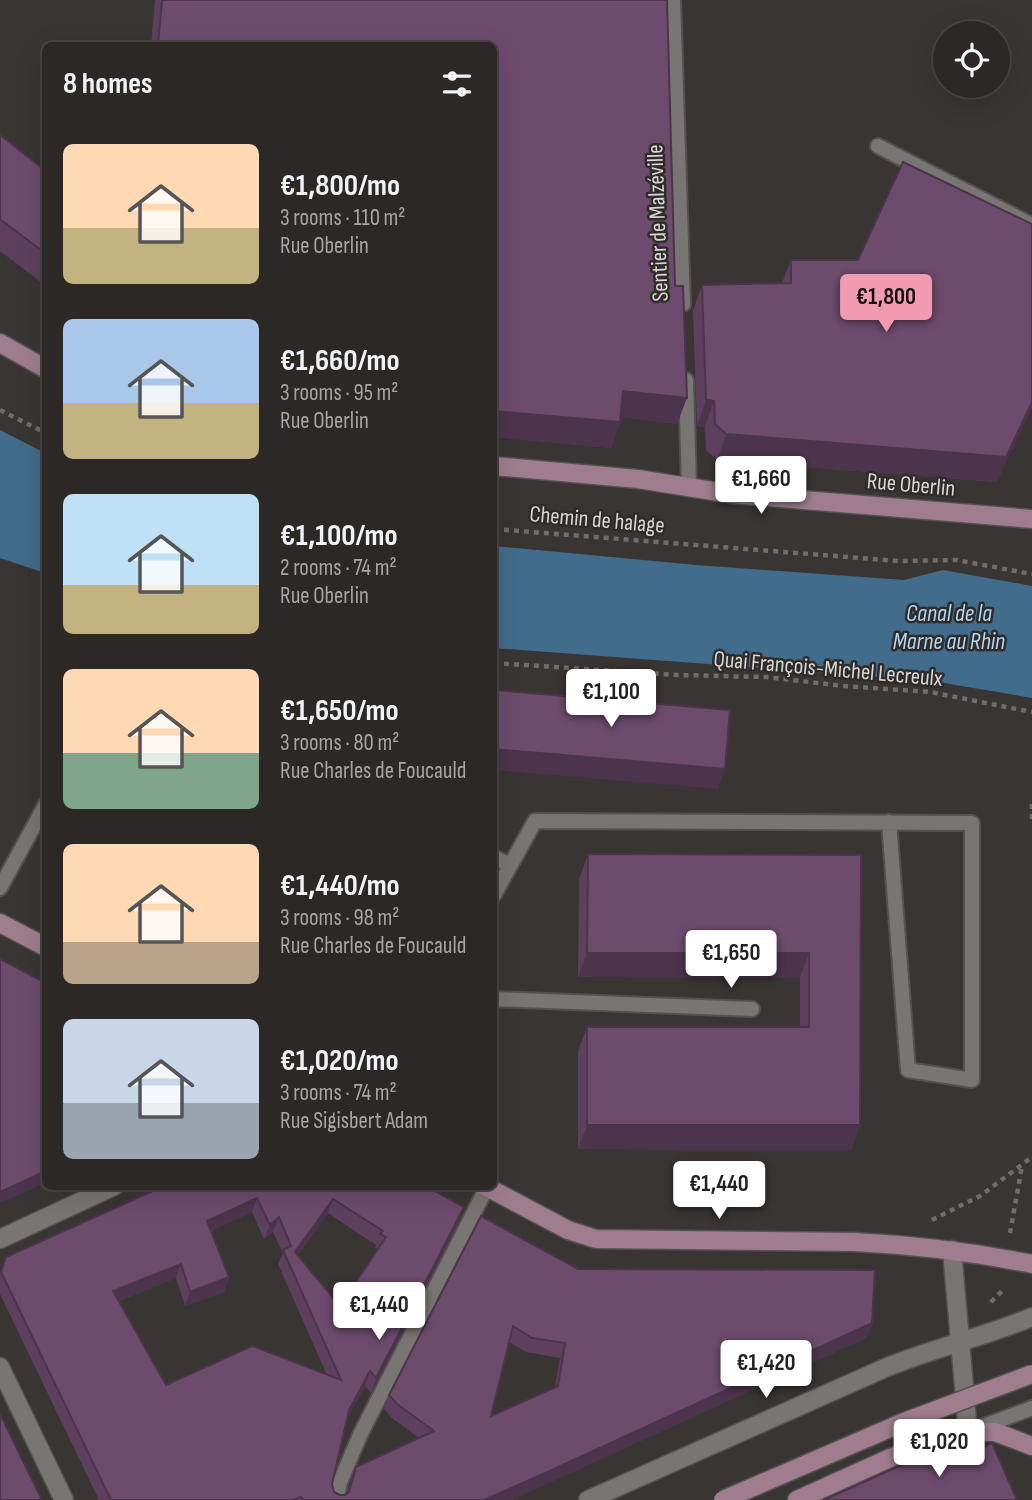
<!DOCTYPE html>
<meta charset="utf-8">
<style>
body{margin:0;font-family:"Sofia Sans Condensed",sans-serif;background:#373432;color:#f1f3f6;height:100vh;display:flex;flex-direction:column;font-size:26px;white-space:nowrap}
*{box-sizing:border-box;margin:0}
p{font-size:23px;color:#a6a6a7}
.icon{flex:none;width:38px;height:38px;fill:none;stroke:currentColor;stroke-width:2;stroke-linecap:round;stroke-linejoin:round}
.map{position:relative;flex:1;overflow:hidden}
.drawer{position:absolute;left:42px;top:42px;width:455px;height:1148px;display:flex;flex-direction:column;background:#2b2826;border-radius:10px;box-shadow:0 7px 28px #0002,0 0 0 2px #474443}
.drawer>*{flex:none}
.tools{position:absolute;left:933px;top:21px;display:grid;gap:14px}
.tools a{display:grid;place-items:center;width:77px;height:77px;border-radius:50%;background:#2b2826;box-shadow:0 7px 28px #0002,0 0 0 2px #474443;font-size:35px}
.price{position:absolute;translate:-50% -60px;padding:0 16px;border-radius:7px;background:#fff;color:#222;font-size:23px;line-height:46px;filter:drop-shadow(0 2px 4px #0008)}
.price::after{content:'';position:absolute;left:50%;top:42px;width:21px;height:16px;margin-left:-10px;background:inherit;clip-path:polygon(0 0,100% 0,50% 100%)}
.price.current{background:#f19ab2;color:#111}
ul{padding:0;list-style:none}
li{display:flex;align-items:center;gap:21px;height:175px;padding:0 21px}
li span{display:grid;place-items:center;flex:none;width:196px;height:140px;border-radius:10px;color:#555}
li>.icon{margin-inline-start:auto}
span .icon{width:84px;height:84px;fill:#fffc;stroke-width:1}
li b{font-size:30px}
h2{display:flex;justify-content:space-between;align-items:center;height:84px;padding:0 21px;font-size:30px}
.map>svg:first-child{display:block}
.water{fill:#426c8b}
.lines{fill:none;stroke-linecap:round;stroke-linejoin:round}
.lane-casing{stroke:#54514f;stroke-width:18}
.street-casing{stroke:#54514f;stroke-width:21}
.secondary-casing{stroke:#54514f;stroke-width:21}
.path{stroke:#6f6c6a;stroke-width:4.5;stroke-dasharray:5 5;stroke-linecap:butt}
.lane{stroke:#797572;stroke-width:14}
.street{stroke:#797572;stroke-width:18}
.secondary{stroke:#9f7d8e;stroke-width:18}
.secondary-bridge-casing{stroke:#54514f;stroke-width:21;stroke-linecap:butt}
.secondary-bridge{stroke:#9f7d8e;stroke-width:18}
.wall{fill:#5e405e;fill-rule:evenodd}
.shaded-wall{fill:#4c344c}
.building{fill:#6d4b6d;stroke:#4c344c;stroke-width:2;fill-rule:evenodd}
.labels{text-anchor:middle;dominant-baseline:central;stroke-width:5;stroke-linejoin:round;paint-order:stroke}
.street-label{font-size:23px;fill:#d8d6d5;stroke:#2f2b29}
.water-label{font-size:24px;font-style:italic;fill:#afd6f4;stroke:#2f2b29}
</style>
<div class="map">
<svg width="1032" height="1500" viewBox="0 0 1032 1500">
<rect width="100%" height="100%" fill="#393533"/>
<!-- water -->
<path class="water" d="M0 430 45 453V573L0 558Z
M494 546 696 565 904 580 943 570 1032 586V698L932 681 494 648Z"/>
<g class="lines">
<!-- lane casing -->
<g class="lane-casing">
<path id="lane" d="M673 0 683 304
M878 146 1032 225
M686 380 689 487
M494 857 510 865
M0 888 46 804
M494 895 535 821 972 823V1080L908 1070 889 822
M494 999 752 1009
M976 1429 1032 1408
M336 1500 340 1482 361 1433 487 1187"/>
</g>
<!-- street casing -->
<g class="street-casing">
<path id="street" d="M0 1239 114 1186
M952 1250 968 1432
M0 1367 64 1500
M588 1500 885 1368C933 1348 984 1337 1032 1317"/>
</g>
<!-- secondary casing -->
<g class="secondary-casing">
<path id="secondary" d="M0 343 46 369
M494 466 638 479 731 494 1032 519
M0 923 46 947
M485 1186 568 1230 596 1239 854 1242C914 1245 973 1252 1032 1264
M797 1500 890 1458 945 1436 968 1432H995L1032 1446"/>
</g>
<!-- path -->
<path class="path" d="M0 410 46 433
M494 529 898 561 956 560 1032 574
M494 663 677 675 766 677 844 686 930 692 1032 712
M1032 804V823
M932 1220 980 1196 1032 1157
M1010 1233 1022 1166
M991 1302 1003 1290"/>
<!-- lane -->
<use href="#lane" class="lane"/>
<!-- street -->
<use href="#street" class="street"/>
<!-- secondary -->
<use href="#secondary" class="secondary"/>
<!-- secondary-bridge casing -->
<g class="secondary-bridge-casing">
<path id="secondary-bridge" d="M723 1500 904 1422 1032 1374"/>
</g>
<!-- secondary-bridge -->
<use href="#secondary-bridge" class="secondary-bridge"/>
</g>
<!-- wall -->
<path class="wall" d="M155 0H667L677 424 621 417 620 422 611 448 494 437V46H151Z
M0 135 46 171V286L0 251Z
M791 260 997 482 717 460 706 450 705 427 697 426 693 311 702 285 782 283Z
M588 854 861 855 860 1125 851 1150 578 1149V1051L587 1027H800V978L578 977 579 879Z
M164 1186 464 1207 459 1221 371 1393 365 1386 347 1418 332 1484 334 1492 340 1495H345L347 1493 356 1467 419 1438 392 1418 384 1409 389 1395 578 1269 872 1323 866 1338 511 1500H99L0 1294V1275L6 1257ZM252 1212 264 1239 273 1232 283 1253 278 1264 327 1375 166 1385 119 1301 176 1278 185 1306 224 1292 229 1277 211 1231ZM328 1213 376 1245 375 1248 378 1249 340 1306 298 1255ZM509 1342 526 1352 560 1358 555 1388 491 1416Z"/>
<!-- shaded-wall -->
<path class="shaded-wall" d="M623 391 687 398 677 424 614 416Z
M706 400 714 401 705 427 697 426Z
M1032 402V408L997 482 717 460 726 434Z
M494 411 620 422 611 448 494 437Z
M494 749 725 769 718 789 494 770Z
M587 953H809L800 978 578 977Z
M587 1125H860L851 1150 578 1149Z
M46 1171V1183L0 1203V1192Z
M257 1198 252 1212 202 1235 207 1221Z
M333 1199 328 1213 290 1266 295 1252Z
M464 1207 459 1221 371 1393 376 1378Z
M279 1217 273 1232 264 1239 270 1225Z
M181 1264 176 1278 108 1305 113 1291Z
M229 1277 224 1292 185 1306 190 1292Z
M872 1323 866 1338 538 1488 511 1500H484Z
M370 1371 365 1386 344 1424 349 1410Z"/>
<!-- building -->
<path class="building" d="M162 0H667L675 286H683L687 398 623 391 620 422 494 411V46H158Z
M0 135 46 171V254L0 219Z
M903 162 1032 224V402L1006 457 726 434 715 424 714 401 706 400 702 285 791 283V260H858Z
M494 690 730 710 725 769 494 749Z
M588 854 861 855 860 1125H587V1027H809V953H587Z
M0 959 46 983V1171L0 1192Z
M164 1186H426L464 1207 376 1378 370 1371 349 1410 332 1484 334 1492 340 1495H345L349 1492 356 1467 434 1431 397 1404 389 1395 481 1216 578 1269 875 1270 872 1323 543 1474 484 1500H303L301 1497 293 1500H111L1 1272 6 1257ZM257 1198 270 1225 279 1217 291 1246 283 1250 341 1380 252 1346 166 1385 113 1291 181 1264 190 1292 229 1277 207 1221ZM333 1199 383 1231 380 1234 386 1237 340 1306 295 1252ZM513 1326 532 1338 565 1343 558 1386 491 1416Z
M0 1414 42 1500H0Z
M953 1442 961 1457 992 1443 1017 1500H824Z"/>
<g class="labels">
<!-- street labels -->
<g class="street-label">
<text transform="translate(658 223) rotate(-92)">Sentier de Malzéville</text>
<text transform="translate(911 485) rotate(5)">Rue Oberlin</text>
<text transform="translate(597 520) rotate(5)">Chemin de halage</text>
<text transform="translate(828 669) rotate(5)">Quai François-Michel Lecreulx</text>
</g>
<!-- water labels -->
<g class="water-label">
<text x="949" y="613">Canal de la<tspan x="949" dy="28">Marne au Rhin</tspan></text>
</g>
</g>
</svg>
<div class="tools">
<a><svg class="icon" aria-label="locate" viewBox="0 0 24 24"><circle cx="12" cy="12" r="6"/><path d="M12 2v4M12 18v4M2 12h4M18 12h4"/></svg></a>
</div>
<b class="price current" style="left:886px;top:334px">€1,800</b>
<b class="price" style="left:761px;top:516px">€1,660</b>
<b class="price" style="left:611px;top:729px">€1,100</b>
<b class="price" style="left:731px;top:990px">€1,650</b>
<b class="price" style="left:719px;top:1221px">€1,440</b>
<b class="price" style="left:379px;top:1342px">€1,440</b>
<b class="price" style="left:766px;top:1400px">€1,420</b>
<b class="price" style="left:939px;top:1479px">€1,020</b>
<section class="drawer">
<h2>8 homes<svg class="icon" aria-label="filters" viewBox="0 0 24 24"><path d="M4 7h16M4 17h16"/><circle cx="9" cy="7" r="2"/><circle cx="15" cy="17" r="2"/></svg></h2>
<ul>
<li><span style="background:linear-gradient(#ffd9b3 60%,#c2b280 0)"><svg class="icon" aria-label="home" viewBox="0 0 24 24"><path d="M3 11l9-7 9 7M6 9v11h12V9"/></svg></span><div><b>€1,800/mo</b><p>3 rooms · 110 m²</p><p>Rue Oberlin</p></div></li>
<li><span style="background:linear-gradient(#a9c7e8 60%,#c2b280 0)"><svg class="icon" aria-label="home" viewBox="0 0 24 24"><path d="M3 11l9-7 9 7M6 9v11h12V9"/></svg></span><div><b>€1,660/mo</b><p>3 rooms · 95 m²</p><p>Rue Oberlin</p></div></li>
<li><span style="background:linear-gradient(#bfe0f5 65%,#c2b280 0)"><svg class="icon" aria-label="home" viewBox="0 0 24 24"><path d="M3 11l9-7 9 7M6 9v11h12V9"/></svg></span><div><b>€1,100/mo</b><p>2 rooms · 74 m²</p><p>Rue Oberlin</p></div></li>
<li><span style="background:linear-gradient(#ffd9b3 60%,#7fa58c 0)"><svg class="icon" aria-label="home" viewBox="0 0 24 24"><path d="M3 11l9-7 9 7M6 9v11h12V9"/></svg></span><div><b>€1,650/mo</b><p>3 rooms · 80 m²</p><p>Rue Charles de Foucauld</p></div></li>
<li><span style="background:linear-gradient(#ffd9b3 70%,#b9a48a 0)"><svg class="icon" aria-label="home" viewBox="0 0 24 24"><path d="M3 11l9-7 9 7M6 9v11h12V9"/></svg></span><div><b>€1,440/mo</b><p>3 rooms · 98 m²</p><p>Rue Charles de Foucauld</p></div></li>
<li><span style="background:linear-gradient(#c9d6e8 60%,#9aa5b1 0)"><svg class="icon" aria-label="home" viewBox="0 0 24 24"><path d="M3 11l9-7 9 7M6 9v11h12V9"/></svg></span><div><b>€1,020/mo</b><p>3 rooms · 74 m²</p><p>Rue Sigisbert Adam</p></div></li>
</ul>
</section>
</div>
